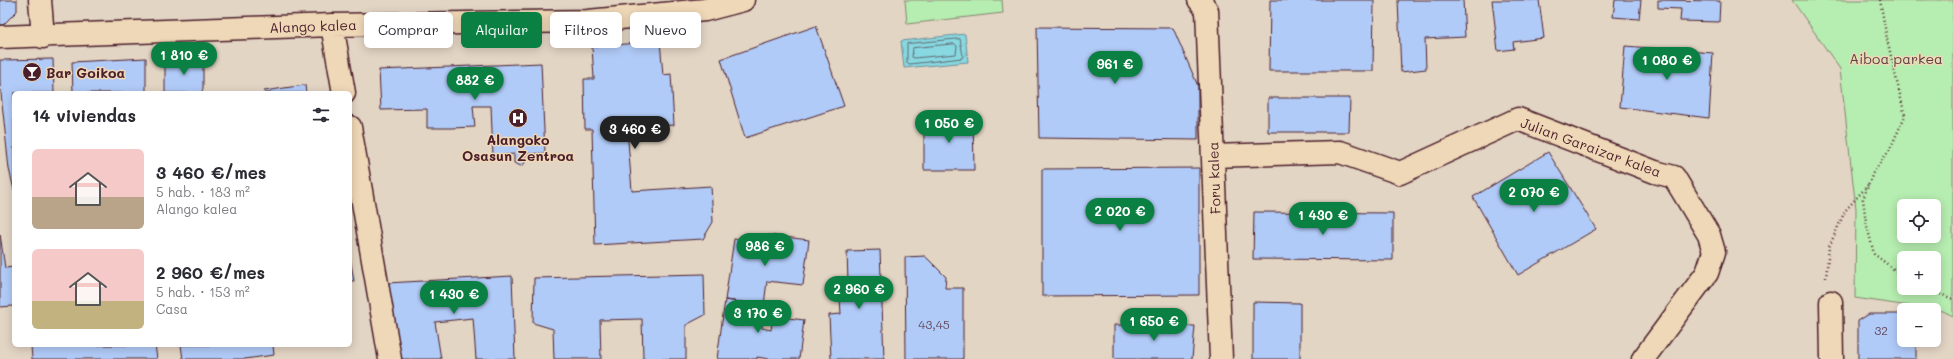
<!DOCTYPE html>
<html lang="es">
<meta charset="utf-8">
<style>
body{margin:0;font-family:Mali,sans-serif;background:#f2f2f3;color:#2b2b33;height:100vh;display:flex;flex-direction:column;font-size:15px;white-space:nowrap}
*{box-sizing:border-box;margin:0}
p{font-size:13px;color:#7c7c81}
.icon{flex:none;width:22px;height:22px;fill:none;stroke:currentColor;stroke-width:2;stroke-linecap:round;stroke-linejoin:round}
.map{position:relative;flex:1;overflow:hidden}
.panel{position:absolute;left:12px;top:91px;width:340px;height:256px;display:flex;flex-direction:column;background:#fff;border-radius:6px;box-shadow:0 2px 10px #0003}
.panel>*{flex:none}
.guide{position:absolute;left:364px;top:12px;width:380px;height:36px;display:flex;gap:8px}
.buttons{position:absolute;left:1897px;top:199px;display:grid;gap:8px}
.buttons a{display:grid;place-items:center;width:44px;height:44px;border-radius:6px;background:#fff;box-shadow:0 2px 10px #0003;font-size:20px}
.price{position:absolute;translate:-50% -34px;padding:0 9px;border-radius:14px;background:#0b8043;color:#fff;font-size:13px;line-height:26px;filter:drop-shadow(0 1px 2px #0008)}
.price::after{content:'';position:absolute;left:50%;top:24px;width:12px;height:9px;margin-left:-6px;background:inherit;clip-path:polygon(0 0,100% 0,50% 100%)}
.price.selected{background:#222;color:#fff}
ul{padding:0;list-style:none}
li{display:flex;align-items:center;gap:12px;height:100px;padding:0 20px}
li span{display:grid;place-items:center;flex:none;width:112px;height:80px;border-radius:6px;color:#555}
li>.icon{margin-inline-start:auto}
span .icon{width:48px;height:48px;fill:#fffc;stroke-width:1}
li b{font-size:17px}
h2{display:flex;justify-content:space-between;align-items:center;height:48px;padding:0 20px;font-size:17px}
.tag{padding:0 14px;border-radius:6px;background:#fff;box-shadow:0 2px 10px #0003;font-size:14px;line-height:36px}
.tag.selected{background:#0b8043;color:#fff}
.map>svg:first-child{display:block}
.green{fill:#b6edb0;stroke:#80866e;fill-rule:evenodd}
.water{fill:#87d8e0;stroke:#6f8e98}
.lines{fill:none;stroke-linecap:round;stroke-linejoin:round}
.shore{stroke:#626973;stroke-width:1}
.building{fill:#b1cbf8;stroke:#4a1f2b}
.street-casing{stroke:#4a1f2b;stroke-width:25}
.path{stroke:#4a1f2b;stroke-width:2.5;stroke-dasharray:1 3;stroke-linecap:butt}
.street{stroke:#efd8b7;stroke-width:22}
.labels{text-anchor:middle;dominant-baseline:central;stroke-width:3;stroke-linejoin:round;paint-order:stroke}
.number-label{font-size:12px;fill:#644a5e}
.street-label{font-size:14px;fill:#4a1f2b;stroke:#efd8b7}
.park-label{font-size:14px;fill:#5a3e3f;stroke:#efd8b7}
.poi-label{font-size:14px;font-weight:bold;fill:#4a1f2b;stroke:#efd8b7;text-anchor:start}
</style>
<div class="map">
<svg width="1953" height="359" viewBox="0 0 1953 359">
<rect width="100%" height="100%" fill="#e3d5c4"/>
<filter id="ink" filterUnits="userSpaceOnUse"><feTurbulence type="fractalNoise" baseFrequency=".025" numOctaves="2"/><feDisplacementMap in="SourceGraphic" scale="8" xChannelSelector="R" yChannelSelector="G"/><feConvolveMatrix kernelMatrix="1 2 1 2 8 2 1 2 1" color-interpolation-filters="sRGB"/></filter>
<g filter="url(#ink)">
<!-- green -->
<path class="green" d="M905 0H1002L1003 13 907 24Z
M1792 0H1953V316L1943 311 1855 298 1856 209 1840 69ZM1904 206H1934V236H1904ZM1904 258H1934V288H1904Z"/>
<!-- water -->
<path class="water" d="M965 34 968 62 904 68 901 41Z"/>
<g class="lines">
<!-- shore -->
<path class="shore" d="M960 39 963 56 962 58 910 64 907 63V44Z
M955 44 957 46 956 54 914 58 912 57 913 48Z"/>
</g>
<!-- building -->
<path class="building" d="M0 0H17V11L3 25H0Z
M1270 0H1374L1373 71H1269Z
M1398 0H1463L1465 37 1425 39 1426 69 1401 72Z
M1492 0H1539L1544 38 1513 42 1514 49 1498 51Z
M1615 0H1641L1639 19 1613 17Z
M1658 0 1720 1 1719 22 1680 21 1681 9 1658 8Z
M816 26 844 106 745 138 721 59Z
M1037 27 1173 28 1198 86V140L1039 138Z
M660 41 663 75 671 74 674 125 627 128 632 191 711 186 713 222 703 239 595 245 592 129H585L584 79H594L592 47Z
M1625 46 1713 53 1709 118 1620 107Z
M146 58V93H73L72 62Z
M203 58V89L201 93H165V59Z
M53 59 54 93H14V190L9 169 0 84V60Z
M541 63 545 153 525 154V163L521 166 514 163V154L493 156 491 106H473L475 127 451 128H427V109L381 110 379 70Z
M305 85 306 93H265L264 91Z
M1268 98H1350L1349 132H1268Z
M973 116 974 170H924V119Z
M1548 152 1596 229 1518 275 1473 197Z
M1199 168V295L1042 296V169Z
M1254 212 1393 213V260L1253 259Z
M0 234 5 268 14 267V306L0 307Z
M768 235 809 240 803 285 767 281 764 305 725 300 734 239 767 243Z
M880 250 884 359H831L829 315 841 314 839 283H848L847 251Z
M925 256 946 277 945 288H963V359H906L905 257Z
M350 257 354 281H350Z
M704 274 705 315 686 325V359H643L642 319 600 320 601 359H554L553 329 533 323 534 278Z
M512 276 515 359H476L473 318 435 322 441 359H399L387 283Z
M725 300 764 305 762 328 771 330 773 316 804 320 799 359H769L757 357V359H717Z
M1253 302 1300 303V359H1253Z
M1869 314H1904V340H1916V359H1858V321Z
M1114 325 1195 326 1192 359H1114Z
M31 345H155L157 359H32Z
M181 345H273L274 355 245 359H183Z"/>
<g class="lines">
<!-- street casing -->
<g class="street-casing">
<path id="street" d="M40 0 43 37
M1199 0 1207 10 1221 359
M332 25 344 93
M0 37 332 25 588 21 705 10 743 0
M350 127 390 359
M1213 156 1340 152 1400 173 1518 119 1655 172 1674 177 1709 235 1714 252 1707 273 1643 359
M1831 302 1832 359"/>
</g>
<!-- path -->
<path class="path" d="M1880 0 1887 39 1905 116 1890 149 1873 173 1863 199 1866 222 1874 254 1904 277
M1826 278 1829 247 1845 211 1868 185
M1925 288 1953 299"/>
<!-- street -->
<use href="#street" class="street"/>
</g>
</g>
<!-- icons -->
<defs>
<g id="bar-disc" transform="scale(1)"><circle r="9.5" fill="#4a1f2b" stroke="#efd8b7"/><path d="M-6-5H6L.8 .8V4.5H3.5V6h-7V4.5H-.8V.8Z" fill="#fff"/></g>
<g id="hospital-disc" transform="scale(1)"><circle r="9.5" fill="#4a1f2b" stroke="#efd8b7"/><path d="M-5-5h3v3.5h4V-5h3V5h-3V1.5h-4V5h-3Z" fill="#fff"/></g>
</defs>
<g fill-rule="evenodd">
<use href="#bar-disc" x="32" y="72"/>
<use href="#hospital-disc" x="518" y="118"/>
</g>
<g class="labels">
<!-- number labels -->
<g class="number-label">
<text x="934" y="324">43,45</text>
<text x="1881" y="330">32</text>
</g>
<!-- street labels -->
<g class="street-label">
<text transform="translate(313 26) rotate(-2)">Alango kalea</text>
<text transform="translate(1591 147) rotate(20)">Julian Garaizar kalea</text>
<text transform="translate(1214 178) rotate(-92)">Foru kalea</text>
</g>
<!-- park labels -->
<g class="park-label">
<text x="1896" y="58">Aiboa parkea</text>
</g>
<!-- poi labels -->
<g class="poi-label">
<text x="46" y="72">Bar Goikoa</text>
<text x="518" y="139" text-anchor="middle">Alangoko<tspan x="518" dy="16">Osasun Zentroa</tspan></text>
</g>
</g>
</svg>
<div class="buttons">
<a><svg class="icon" aria-label="locate" viewBox="0 0 24 24"><circle cx="12" cy="12" r="6"/><path d="M12 2v4M12 18v4M2 12h4M18 12h4"/></svg></a>
<a>+</a>
<a>−</a>
</div>
<b class="price" style="left:184px;top:76px">1 810 €</b>
<b class="price" style="left:1667px;top:81px">1 080 €</b>
<b class="price" style="left:1115px;top:85px">961 €</b>
<b class="price" style="left:475px;top:101px">882 €</b>
<b class="price" style="left:949px;top:144px">1 050 €</b>
<b class="price selected" style="left:635px;top:150px">3 460 €</b>
<b class="price" style="left:1534px;top:213px">2 070 €</b>
<b class="price" style="left:1120px;top:232px">2 020 €</b>
<b class="price" style="left:1323px;top:236px">1 430 €</b>
<b class="price" style="left:765px;top:267px">986 €</b>
<b class="price" style="left:859px;top:310px">2 960 €</b>
<b class="price" style="left:454px;top:315px">1 430 €</b>
<b class="price" style="left:758px;top:334px">3 170 €</b>
<b class="price" style="left:1154px;top:342px">1 650 €</b>
<div class="guide">
<a class="tag">Comprar</a>
<a class="tag selected">Alquilar</a>
<a class="tag">Filtros</a>
<a class="tag">Nuevo</a>
</div>
<section class="panel">
<h2>14 viviendas<svg class="icon" aria-label="filters" viewBox="0 0 24 24"><path d="M4 7h16M4 17h16"/><circle cx="9" cy="7" r="2"/><circle cx="15" cy="17" r="2"/></svg></h2>
<ul>
<li><span style="background:linear-gradient(#f6c9c9 60%,#b9a48a 0)"><svg class="icon" aria-label="home" viewBox="0 0 24 24"><path d="M3 11l9-7 9 7M6 9v11h12V9"/></svg></span><div><b>3 460 €/mes</b><p>5 hab. · 183 m²</p><p>Alango kalea</p></div></li>
<li><span style="background:linear-gradient(#f6c9c9 65%,#c2b280 0)"><svg class="icon" aria-label="home" viewBox="0 0 24 24"><path d="M3 11l9-7 9 7M6 9v11h12V9"/></svg></span><div><b>2 960 €/mes</b><p>5 hab. · 153 m²</p><p>Casa</p></div></li>
</ul>
</section>
</div>
